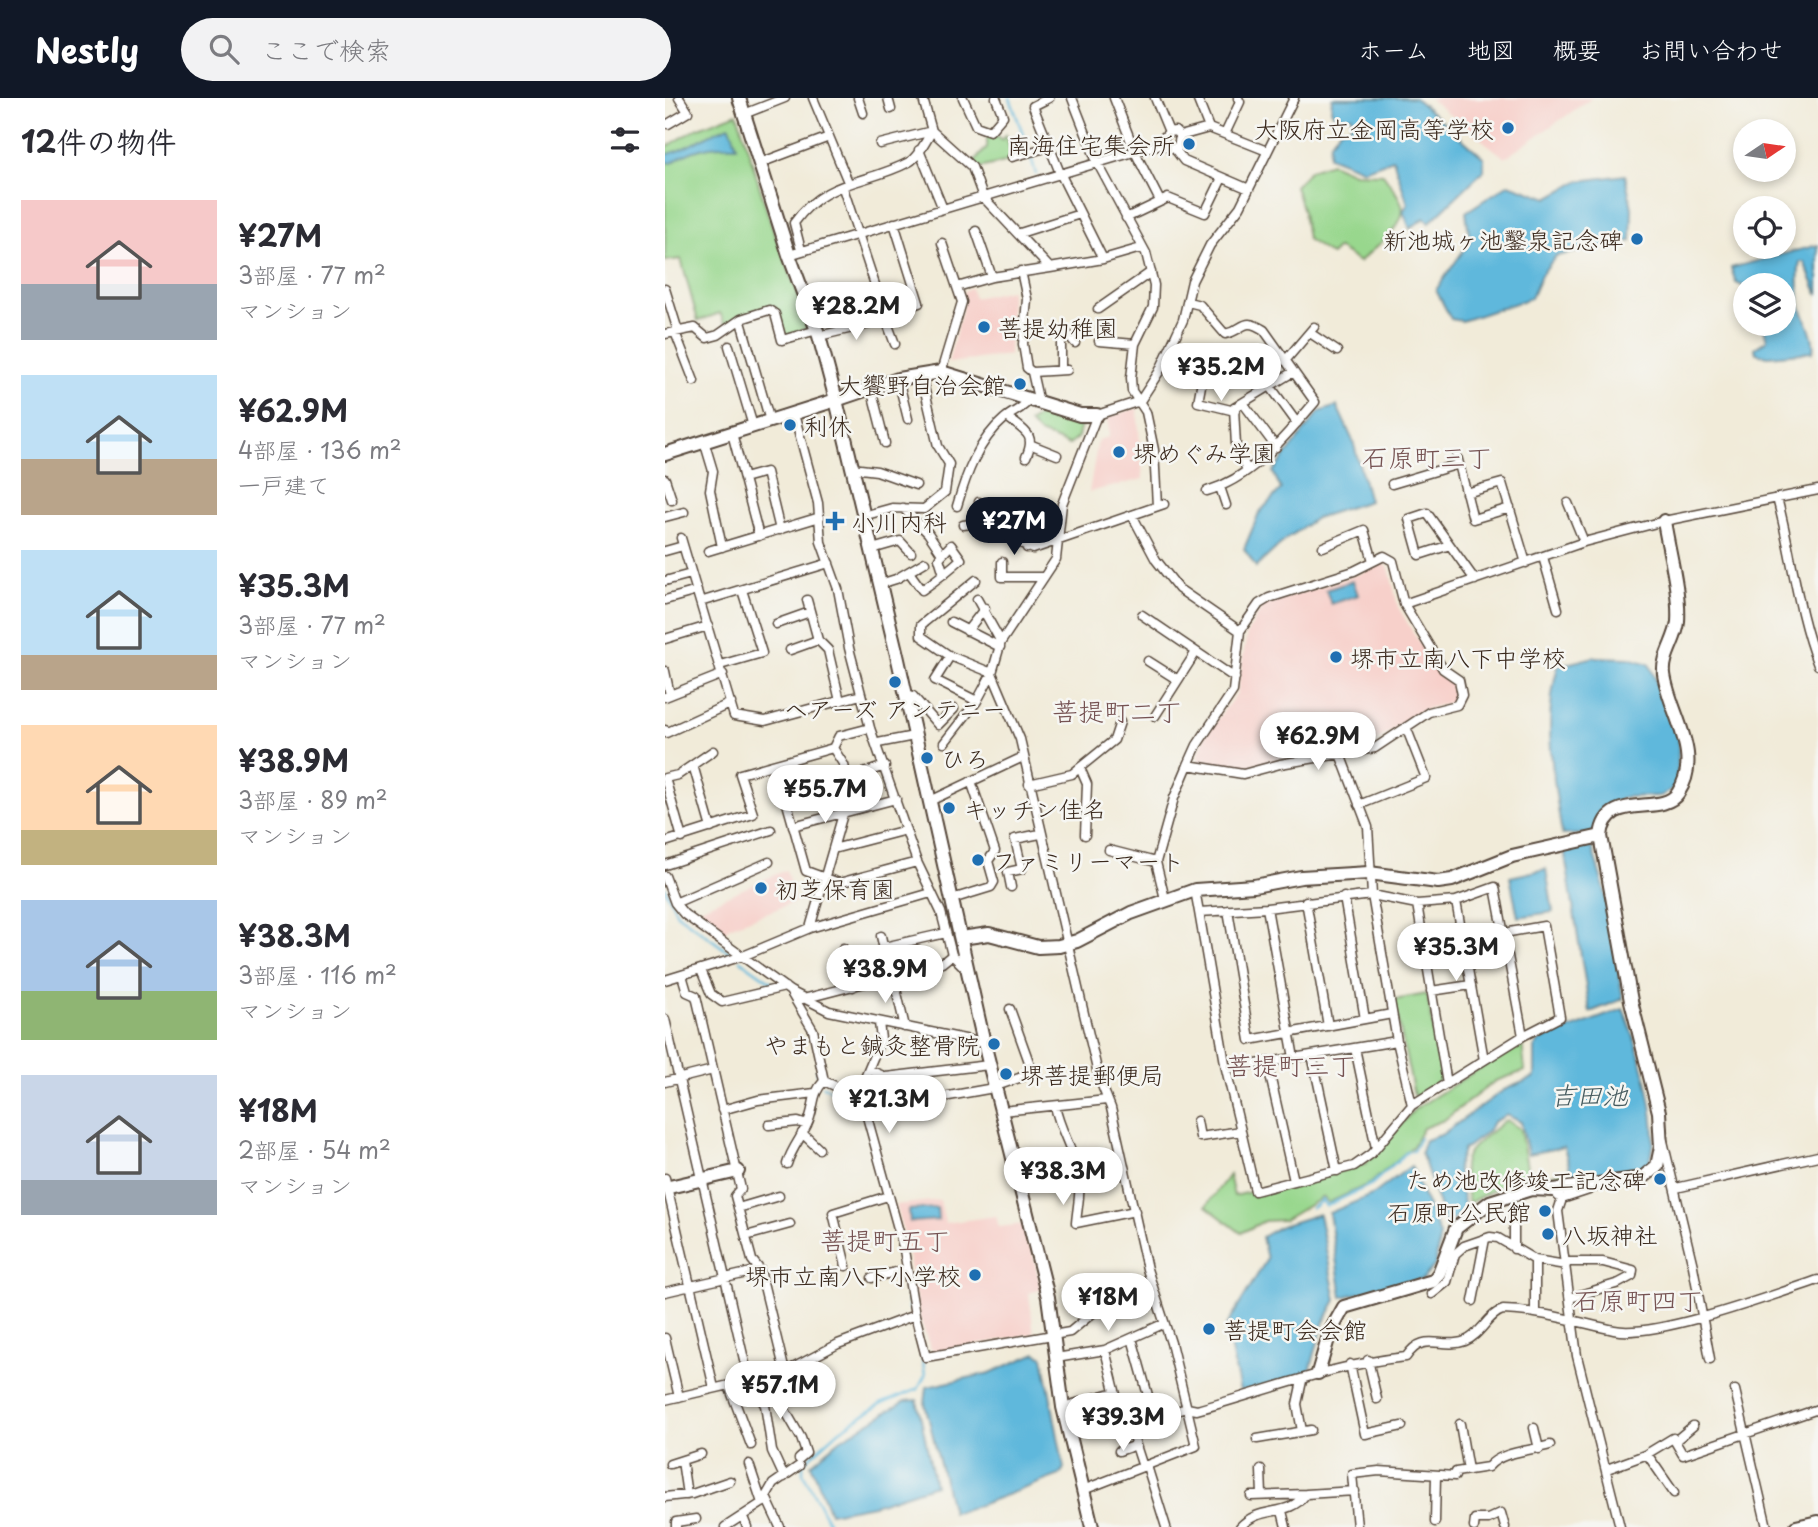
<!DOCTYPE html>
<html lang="ja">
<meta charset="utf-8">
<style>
body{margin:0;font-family:"Playpen Sans","Klee One",sans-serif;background:#f2f2f3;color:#2b2b33;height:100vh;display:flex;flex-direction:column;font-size:26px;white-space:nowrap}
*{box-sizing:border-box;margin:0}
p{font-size:23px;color:#7c7c81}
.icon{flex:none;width:38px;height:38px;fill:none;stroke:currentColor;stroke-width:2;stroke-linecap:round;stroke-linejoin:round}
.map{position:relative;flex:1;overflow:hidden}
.side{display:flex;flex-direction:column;background:#fff;width:665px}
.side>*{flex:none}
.needle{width:46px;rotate:77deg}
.controls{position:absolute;left:1068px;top:21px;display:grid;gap:14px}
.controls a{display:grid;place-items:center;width:63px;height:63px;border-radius:50%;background:#fff;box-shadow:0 4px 10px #0003;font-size:35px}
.price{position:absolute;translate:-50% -60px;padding:0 16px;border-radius:24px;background:#fff;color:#222;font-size:23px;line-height:46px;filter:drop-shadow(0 2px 4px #0008)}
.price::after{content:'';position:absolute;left:50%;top:42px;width:21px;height:16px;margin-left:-10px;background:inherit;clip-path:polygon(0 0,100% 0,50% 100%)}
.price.on{background:#111827;color:#fff}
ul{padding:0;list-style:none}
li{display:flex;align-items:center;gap:21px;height:175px;padding:0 21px}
li span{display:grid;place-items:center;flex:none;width:196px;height:140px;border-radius:0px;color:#555}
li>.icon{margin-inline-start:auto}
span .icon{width:84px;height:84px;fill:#fffc;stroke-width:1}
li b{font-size:30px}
h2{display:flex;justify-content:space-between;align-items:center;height:84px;padding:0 21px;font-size:30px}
header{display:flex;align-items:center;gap:42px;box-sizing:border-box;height:98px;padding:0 35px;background:#111827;color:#fff}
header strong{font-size:33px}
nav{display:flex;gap:38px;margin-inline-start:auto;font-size:24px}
.search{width:490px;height:63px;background:#f2f2f3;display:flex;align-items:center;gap:18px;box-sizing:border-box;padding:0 24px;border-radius:38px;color:#7c7c81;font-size:26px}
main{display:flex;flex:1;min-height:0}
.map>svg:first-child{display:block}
.built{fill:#f7d0ca}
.green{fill:#98d78d;stroke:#6a8056;stroke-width:2}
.water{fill:#5eb8dc;stroke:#4c717d;stroke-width:2}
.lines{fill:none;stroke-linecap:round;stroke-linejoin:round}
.stream{stroke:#5eb8dc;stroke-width:2.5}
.street-casing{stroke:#56473a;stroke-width:11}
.secondary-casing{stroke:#56473a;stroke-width:16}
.primary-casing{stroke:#56473a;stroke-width:16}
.street{stroke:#fff;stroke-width:8}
.secondary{stroke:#fff;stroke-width:12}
.primary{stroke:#fff;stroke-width:12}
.poi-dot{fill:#1f6fb2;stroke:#f6f6f2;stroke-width:2.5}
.labels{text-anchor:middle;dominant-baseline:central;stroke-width:5;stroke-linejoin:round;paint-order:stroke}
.poi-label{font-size:24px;fill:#3b2a1e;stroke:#f6f6f2;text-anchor:start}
.neighbourhood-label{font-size:26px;fill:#765353;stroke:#f6f6f2}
.water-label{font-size:26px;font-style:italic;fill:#475c60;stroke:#f6f6f2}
</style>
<header>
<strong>Nestly</strong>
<div class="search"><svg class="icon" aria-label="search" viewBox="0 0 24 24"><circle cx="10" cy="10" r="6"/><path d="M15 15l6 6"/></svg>ここで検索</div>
<nav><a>ホーム</a><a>地図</a><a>概要</a><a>お問い合わせ</a></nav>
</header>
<main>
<section class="side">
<h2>12件の物件<svg class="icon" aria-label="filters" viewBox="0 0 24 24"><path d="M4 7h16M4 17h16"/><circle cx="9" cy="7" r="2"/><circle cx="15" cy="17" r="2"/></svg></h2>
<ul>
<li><span style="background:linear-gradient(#f6c9c9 60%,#9aa5b1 0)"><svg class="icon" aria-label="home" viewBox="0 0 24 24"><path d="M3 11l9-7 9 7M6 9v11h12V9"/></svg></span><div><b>¥27M</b><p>3部屋 · 77 m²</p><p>マンション</p></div></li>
<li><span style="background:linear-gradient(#bfe0f5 60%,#b9a48a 0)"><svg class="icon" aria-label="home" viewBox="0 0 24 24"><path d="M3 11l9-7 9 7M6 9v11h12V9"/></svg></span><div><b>¥62.9M</b><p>4部屋 · 136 m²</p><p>一戸建て</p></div></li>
<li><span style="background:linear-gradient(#bfe0f5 75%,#b9a48a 0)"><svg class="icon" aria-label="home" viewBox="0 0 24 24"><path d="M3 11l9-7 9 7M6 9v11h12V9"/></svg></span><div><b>¥35.3M</b><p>3部屋 · 77 m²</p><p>マンション</p></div></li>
<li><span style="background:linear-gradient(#ffd9b3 75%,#c2b280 0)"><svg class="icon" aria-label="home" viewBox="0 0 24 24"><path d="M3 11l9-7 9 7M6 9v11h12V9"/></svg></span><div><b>¥38.9M</b><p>3部屋 · 89 m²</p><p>マンション</p></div></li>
<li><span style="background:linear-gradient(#a9c7e8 65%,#8fb573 0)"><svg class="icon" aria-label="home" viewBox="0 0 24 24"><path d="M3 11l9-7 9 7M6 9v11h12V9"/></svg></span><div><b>¥38.3M</b><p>3部屋 · 116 m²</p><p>マンション</p></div></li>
<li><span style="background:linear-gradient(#c9d6e8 75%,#9aa5b1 0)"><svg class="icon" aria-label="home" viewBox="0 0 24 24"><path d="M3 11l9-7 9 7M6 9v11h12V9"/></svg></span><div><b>¥18M</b><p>2部屋 · 54 m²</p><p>マンション</p></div></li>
</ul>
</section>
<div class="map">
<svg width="1153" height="1429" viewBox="0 0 1153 1429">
<rect width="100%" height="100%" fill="#f6f6f2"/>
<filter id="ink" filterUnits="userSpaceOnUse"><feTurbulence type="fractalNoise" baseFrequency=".0143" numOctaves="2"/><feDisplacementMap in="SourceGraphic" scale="14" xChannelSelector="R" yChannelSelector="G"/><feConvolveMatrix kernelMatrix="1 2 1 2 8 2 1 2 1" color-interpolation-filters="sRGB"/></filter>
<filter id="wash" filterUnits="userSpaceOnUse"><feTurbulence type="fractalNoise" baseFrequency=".00686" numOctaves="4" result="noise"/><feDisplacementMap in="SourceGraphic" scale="28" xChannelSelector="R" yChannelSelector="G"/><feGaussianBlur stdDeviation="1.57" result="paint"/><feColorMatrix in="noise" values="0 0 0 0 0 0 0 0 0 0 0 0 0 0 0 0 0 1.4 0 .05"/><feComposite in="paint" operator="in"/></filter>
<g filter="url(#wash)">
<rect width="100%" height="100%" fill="#f1ebd9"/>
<!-- built -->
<path class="built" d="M764 0H927L840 60Z
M306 190 309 200 346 192 344 257 283 265 300 201 298 194Z
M472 310 478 381 424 394 433 342 444 339 443 319Z
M717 465 724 470 733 509 773 576 789 586 786 604 757 612 708 645 677 651 672 647 573 671 534 666 533 657 541 636 572 595 582 535 599 507 697 475Z
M121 772 130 804 64 829 56 839 24 815Z
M275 1102 280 1125 331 1118 334 1129 361 1126 376 1191 364 1195 369 1236 271 1254 265 1250 253 1214 240 1139 230 1107Z"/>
<!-- green -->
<path class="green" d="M72 15 106 126 146 229 121 238 109 208 86 214 61 228 55 215 33 223 16 161 0 163V50L31 31Z
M328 34 336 42 341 37 348 62 310 71 308 65 322 49V35Z
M666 65 689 75 718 76C724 85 732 94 736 104 746 126 708 150 694 164L673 150 666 157 642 141 638 114 630 88 645 72Z
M377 310 417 322 413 339 404 347 374 335 364 325 374 318Z
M762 896 777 981 752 1000 749 997 729 902Z
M857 944 860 973 830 983 779 1022 758 1030 748 1048 706 1085 663 1105 658 1099 619 1122 599 1123 576 1135 541 1108 564 1077 569 1098 586 1094 587 1098 700 1066 750 1011Z
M843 1023 855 1031 864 1080 838 1087 804 1105C792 1053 799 1057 838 1024Z
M899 1073 902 1084H863Z"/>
<!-- water -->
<path class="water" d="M667 0H750L819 60V72L764 125 759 120 745 131 738 113 743 106 728 61 699 72 664 58 665 45 676 31 686 29 687 18H670L666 12Z
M65 28 72 48C47 47 27 50 7 65L0 64V57C24 51 42 35 65 28Z
M960 77 967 110 966 143 891 158 876 177 866 200 797 223 786 221 771 192 805 143 801 114 844 86 883 100 914 83Z
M1153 147V197L1139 164H1135C1132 177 1134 191 1135 204 1137 221 1151 235 1148 254L1103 258 1091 255 1090 250 1102 242 1098 226H1118V187L1080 189 1071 185 1066 170Z
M672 308 688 343 704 403 651 420 620 442 591 469 579 451 594 415 616 391 608 374 654 314Z
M688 483 693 497 666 506 661 492Z
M929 559 964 560 984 566 1014 640 1012 687 997 698 959 699 941 711 927 736 897 737C889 683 877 623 893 568Z
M926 746 940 793 958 901 925 914 899 751Z
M881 771 888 814 853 819 845 779Z
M958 911C972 942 1003 1040 981 1069L967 1076 908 1082 899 1049 863 1056 856 1024 842 1017 828 1024 823 1033 798 1052 792 1069 800 1111 788 1122 780 1125 756 1054 760 1042 776 1037 839 992 870 979V948L875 942Z
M746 1068 775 1137 770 1167 758 1181 677 1199 664 1115 709 1096Z
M272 1110 273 1122 245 1124 244 1112Z
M654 1116 671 1202 658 1226 645 1273 637 1279 575 1293 561 1229 602 1161 597 1139 616 1128Z
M371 1255 378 1259 399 1370 395 1377 301 1412 287 1414 260 1306 262 1289 325 1275Z
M252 1302 270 1387 208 1407 165 1415 146 1366 175 1342 240 1303Z"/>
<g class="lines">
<!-- stream -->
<path class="stream" d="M345 0 363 50
M366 59 371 76
M0 790 12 816 68 857
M75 862 109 886
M152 972 155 982
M158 988 191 1005
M215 1079 218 1093
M647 1110 657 1102 661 1108 707 1086 743 1053H748L755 1040
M240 1181 245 1212
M166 1429 138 1375V1365L175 1332 216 1306 253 1291 260 1278 257 1257"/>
</g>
</g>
<g filter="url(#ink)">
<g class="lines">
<!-- street casing -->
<g class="street-casing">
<path id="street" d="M148 0 183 84
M193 0 198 15
M223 0 226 11
M298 0 311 28 325 33 338 18 331 0
M384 0 368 8 395 75 438 161
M407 0 432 64 481 155 489 187 488 209 470 246 466 280 467 293 481 314 489 352 492 408
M449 0 470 54 495 103
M490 0 504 34
M532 0 544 30 602 53
M79 16 120 0
M3 26 23 14 14 0
M560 36 575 4 573 0
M515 38 513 49 505 50 499 45V39L504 34 510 33 515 38 544 30
M215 46 267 33 307 69 318 99 385 170 438 161 476 150
M509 50 519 63 584 91
M254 52 278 111
M347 59 384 49
M95 65 164 39
M178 90 220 217 254 205 229 125
M461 120 503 100 540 115 557 80
M311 133 327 179
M355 135 415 116
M136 152 129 125C161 80 201 87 244 64 253 59 261 43 267 33L258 1 260 0
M124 157 499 45
M356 173 362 201 358 246 362 270 367 274
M292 189 327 179 385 170
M0 191 13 233
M523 204 535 207 560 236C580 232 577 218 599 232L650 304C620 338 589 379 542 393
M433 211 486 174
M220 219 230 246
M77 227 105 323
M10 234 29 283
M645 235 672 253
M0 236 30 230 42 240 53 237 76 221 104 212 110 216 117 242 152 232
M154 238 221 222
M434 243 470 246
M64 248 88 328
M620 263 649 229
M396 272V234L399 232 410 245
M276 274 297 204 277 145
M538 277 533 304 570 313
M233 281 243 321
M605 288 632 325
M206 290 220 345
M374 305 367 274 402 272
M578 305 611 349
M129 316 153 405 156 444 173 491 184 550 205 630 252 764 276 814 287 857 300 870
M342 319C359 333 372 336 361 359
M67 335 94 438
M39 343 48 373 45 392 57 449
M367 347 392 357
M792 358 808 421 845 410
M187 370 212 373 251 387
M582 372 571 348 569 310 628 274
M79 380 101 374 115 432
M0 381 7 402
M727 386 794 366
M555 389 561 407
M801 395 837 385 861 465
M1112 400C1127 456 1132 513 1153 567
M314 404 373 431 362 450
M903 405 919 444
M292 408C301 377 313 343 339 321 348 313 358 311 365 301
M238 410 263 435 277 456
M467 417 491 462 514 491 575 533
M198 418 227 410 259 411 280 394 284 366 273 348 256 276
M0 419 19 414
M298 427 314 425 368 451 499 406
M16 440 69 618 100 623 196 597
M785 447 754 457 744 421 762 415 810 482
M658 449 699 432 708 463
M207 451 235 443 246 455
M0 453 18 448
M43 453 155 419
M878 459 893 511
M337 464V479H379
M244 474 257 492C271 482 284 472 296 461L286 447 274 460 279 476
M0 483 26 476
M215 486 231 481 260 464
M312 501 336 544
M0 502 32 493
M142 502 153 542 163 552 175 603
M35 504 164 465
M739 506 778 571 794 582 797 597 792 607 764 614 710 650 615 666 578 676 523 667 532 647 568 593 575 533 594 506 604 500 689 473 719 458 728 463 739 506 919 444 999 423 1153 392
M477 517 570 580
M286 524 335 549
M111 526 145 514
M302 533 320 510
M0 541 43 528
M125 552 153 542
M285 558 270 582 312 603
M483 563 513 582
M55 567 97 555 77 492
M0 573 5 597
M240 596 248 598 273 627 289 611
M0 599 58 576
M490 618 531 554
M0 632 1 635 66 605
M213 645 249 638
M279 645 312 603 327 575 285 558 256 538V527L311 482
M168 650 179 667 183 684
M28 667 46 730
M415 670 422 686 420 737
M0 680 17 740
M0 680 13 677 48 653
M188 682 121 702 141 773 174 785 252 764
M364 686 407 676 449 642 455 624
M265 703 358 659
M694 707 761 680 741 629
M128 728 231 701
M0 744 88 716 75 676 168 650 174 638 205 630
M168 751 241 732
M444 752 491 764
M0 767 106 732
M0 778 10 805 19 816 125 893 164 913 319 945
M346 789 343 774 357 771 350 741 375 736
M530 792 534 814
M679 799 700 921
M287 801 326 789 329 784 323 763 330 753 306 683
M500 801 491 764 509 700 523 667
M641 803 663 928
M791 803 819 962
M10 805 104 764
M752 806 782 986
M602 810 629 960
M563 812 585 942 727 916
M145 830 189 678 220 668
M839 835 879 828 895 919 858 938
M216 838 225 879
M219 849 281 835
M178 850 188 889
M36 872 46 896 57 904 120 889
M17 877 22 894 31 898 76 1091 70 1098 87 1162 95 1172 120 1274
M228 878 240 929
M0 882 78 858 145 830 266 795
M125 893 148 932 159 983 192 998 201 1015 239 1152 250 1217
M766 893 806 887
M138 901 277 865 287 857
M0 921 84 1283 100 1307 107 1353 119 1379
M690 950 711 1050
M647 957 672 1073
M602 964 629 1083
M561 971 732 943
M204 972 221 979 324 967
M0 984 48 972
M192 998 216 941 214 925
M278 999 323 991 368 975 345 911
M390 1008C395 1034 411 1055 414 1081 416 1095 412 1111 411 1125L470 1113
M57 1012 93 1002 150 995
M337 1013 442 1002
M532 1023 535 1039 576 1033 590 1093 689 1068 706 1056 747 1007 732 943 707 797 703 729 675 656
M104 1027 133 1024 142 1027
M576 1033 561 971 534 814 602 810 707 797 752 806 791 803 830 789 858 938 747 1007
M137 1035 154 1051
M998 1043 1028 1168 1045 1261
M122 1066C127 1048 140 1036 145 1019 150 1004 147 996 159 983
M0 1080 49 1290
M1011 1090 1153 1058
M893 1098 897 1101 924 1092
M897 1101 893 1113 912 1258 955 1429
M73 1110 114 1098
M81 1138 125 1126
M849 1151V1118
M870 1162V1214
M900 1164H938L968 1172 967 1178 954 1185 905 1200
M181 1168 168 1115 223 1098
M207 1180 242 1171
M0 1194 95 1172
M767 1196 782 1184 790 1156 799 1148 825 1139 833 1140 870 1162 901 1167
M808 1203 820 1141
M0 1240 14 1299
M467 1240 489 1319 522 1310 532 1312C602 1293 669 1266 741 1259 759 1232 776 1252 800 1243 816 1237 823 1216 838 1212 877 1213 912 1224 949 1232 989 1241 1111 1196 1153 1182
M440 1252 459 1329
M391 1260 440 1252 498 1226
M703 1262 712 1301
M685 1266 700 1336 737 1328
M101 1279 136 1340 141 1355 134 1361
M637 1283 632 1306 637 1333
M64 1288 86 1347
M1070 1292 1102 1429
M0 1302 120 1274 173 1246 250 1217 261 1259 405 1234 429 1214 423 1190
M398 1309 450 1294
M795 1326 803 1372
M869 1330 874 1351
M466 1332 478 1369
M592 1341 646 1332
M1010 1343 1028 1328
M454 1353 471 1347
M982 1356 1009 1395
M17 1363 22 1397
M5 1366 36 1356
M84 1366 97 1405
M482 1368 501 1429
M942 1371 980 1357 1008 1340 1018 1357 1153 1311
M596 1372 597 1397
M418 1392 531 1348 506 1245 482 1171 446 1010 434 980 355 641 327 575 336 544 391 461 397 406 432 317 475 303 494 274 518 222 527 183 545 147 575 109 629 0
M586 1398 641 1396
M0 1399 27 1396 65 1383
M101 1399 115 1429
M617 1413 621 1429
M78 1419 82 1429
M770 1424 771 1377
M11 1429V1424L31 1421
M60 1429 97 1405 108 1386 134 1368
M575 1429C596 1406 622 1421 641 1396L690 1393
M692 1429 687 1376 714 1373 790 1378 791 1374 823 1369C836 1353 866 1353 885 1347
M809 1429 810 1421H823L836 1415 840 1429"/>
</g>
<!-- secondary casing -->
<g class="secondary-casing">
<path id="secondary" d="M74 0 124 157 154 238 171 302 233 281 276 274 415 317H432
M0 356 171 302 232 557 319 945 383 1199 398 1309 427 1429
M296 840 324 836 373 849 394 848 412 843 466 815 530 792 589 788 636 779 704 775 773 784 787 782 847 758 936 738
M0 1090 73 1073
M653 1275 665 1234 679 1209 768 1183 774 1175 791 1130 825 1104 866 1091 889 1092 977 1080 992 1068 996 1049 994 1014 966 903 936 738C941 691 996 720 1013 695 1039 656 1004 615 999 576 997 558 1011 542 1013 524 1015 492 1004 455 999 423"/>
</g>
<!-- primary casing -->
<g class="primary-casing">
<path id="primary" d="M1131 1429 1153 1424"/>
</g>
<!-- street -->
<use href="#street" class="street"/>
<!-- secondary -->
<use href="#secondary" class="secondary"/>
<!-- primary -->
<use href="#primary" class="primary"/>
</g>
</g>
<!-- markers -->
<g class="poi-dot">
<circle cx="843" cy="30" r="7"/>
<circle cx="524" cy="46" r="7"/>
<circle cx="972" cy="141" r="7"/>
<circle cx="319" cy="229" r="7"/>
<circle cx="355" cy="286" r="7"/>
<circle cx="125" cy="327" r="7"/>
<circle cx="454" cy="354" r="7"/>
<path d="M166.5 412.5h7v7h7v7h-7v7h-7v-7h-7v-7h7z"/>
<circle cx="671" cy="559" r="7"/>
<circle cx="230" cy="584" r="7"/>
<circle cx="262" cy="660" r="7"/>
<circle cx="284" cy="710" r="7"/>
<circle cx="313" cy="762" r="7"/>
<circle cx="96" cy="790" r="7"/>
<circle cx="329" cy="946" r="7"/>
<circle cx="341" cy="976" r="7"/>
<circle cx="995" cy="1081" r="7"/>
<circle cx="880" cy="1113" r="7"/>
<circle cx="883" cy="1136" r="7"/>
<circle cx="310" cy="1177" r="7"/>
<circle cx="544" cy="1231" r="7"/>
</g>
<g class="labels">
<!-- poi labels -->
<g class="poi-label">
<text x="829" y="30" text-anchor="end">大阪府立金岡高等学校</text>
<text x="510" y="46" text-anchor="end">南海住宅集会所</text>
<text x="958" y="141" text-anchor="end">新池城ヶ池鑿泉記念碑</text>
<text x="333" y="229">菩提幼稚園</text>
<text x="341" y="286" text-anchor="end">大饗野自治会館</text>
<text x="139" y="327">利休</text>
<text x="468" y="354">堺めぐみ学園</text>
<text x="186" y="423">小川内科</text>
<text x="685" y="559">堺市立南八下中学校</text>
<text x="230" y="610" text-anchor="middle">ヘアーズ アンテニー</text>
<text x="276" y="660">ひろ</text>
<text x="298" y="710">キッチン佳名</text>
<text x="327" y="762">ファミリーマート</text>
<text x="110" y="790">初芝保育園</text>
<text x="315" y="946" text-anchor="end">やまもと鍼灸整骨院</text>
<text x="355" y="976">堺菩提郵便局</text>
<text x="981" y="1081" text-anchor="end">ため池改修竣工記念碑</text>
<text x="866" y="1113" text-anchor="end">石原町公民館</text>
<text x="897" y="1136">八坂神社</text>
<text x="296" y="1177" text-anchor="end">堺市立南八下小学校</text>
<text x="558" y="1231">菩提町会会館</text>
</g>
<!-- neighbourhood labels -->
<g class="neighbourhood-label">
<text x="762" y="358">石原町三丁</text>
<text x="452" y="612">菩提町二丁</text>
<text x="626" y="966">菩提町三丁</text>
<text x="220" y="1141">菩提町五丁</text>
<text x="973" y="1201">石原町四丁</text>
</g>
<!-- water labels -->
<g class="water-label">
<text x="924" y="996">吉田池</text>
</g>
</g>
</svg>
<div class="controls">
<a><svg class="needle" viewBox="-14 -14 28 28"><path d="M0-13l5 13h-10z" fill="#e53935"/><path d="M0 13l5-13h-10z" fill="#7c7c81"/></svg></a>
<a><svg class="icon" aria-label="locate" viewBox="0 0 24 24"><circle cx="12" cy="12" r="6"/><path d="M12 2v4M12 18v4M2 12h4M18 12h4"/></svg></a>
<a><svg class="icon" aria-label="layers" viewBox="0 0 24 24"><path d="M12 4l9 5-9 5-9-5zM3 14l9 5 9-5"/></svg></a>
</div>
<b class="price" style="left:191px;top:244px">¥28.2M</b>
<b class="price" style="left:556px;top:305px">¥35.2M</b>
<b class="price on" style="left:349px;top:459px">¥27M</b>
<b class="price" style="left:653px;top:674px">¥62.9M</b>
<b class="price" style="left:160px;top:727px">¥55.7M</b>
<b class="price" style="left:791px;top:885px">¥35.3M</b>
<b class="price" style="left:220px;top:907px">¥38.9M</b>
<b class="price" style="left:224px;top:1037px">¥21.3M</b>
<b class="price" style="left:398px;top:1109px">¥38.3M</b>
<b class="price" style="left:443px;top:1235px">¥18M</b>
<b class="price" style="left:115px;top:1323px">¥57.1M</b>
<b class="price" style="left:458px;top:1355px">¥39.3M</b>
</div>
</main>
